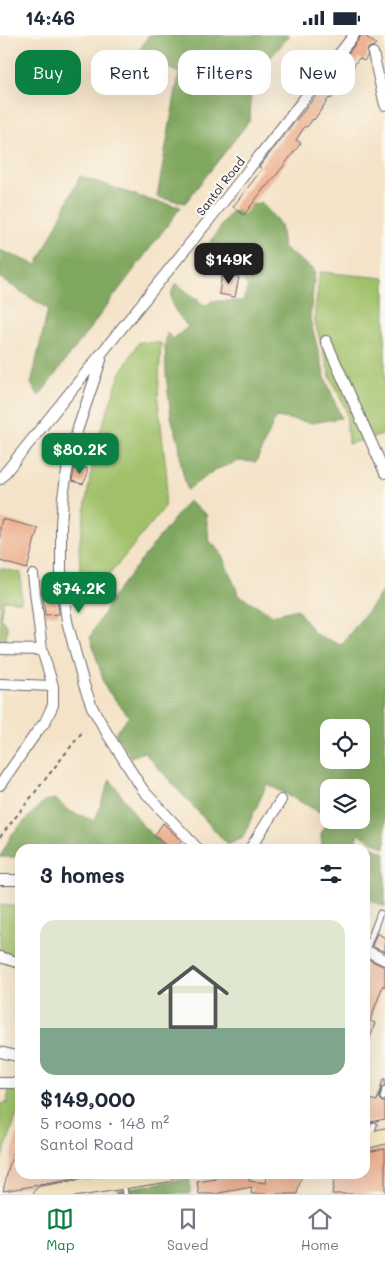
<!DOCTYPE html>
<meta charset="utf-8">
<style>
body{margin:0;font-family:Mali,sans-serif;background:#f2f2f3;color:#1f2937;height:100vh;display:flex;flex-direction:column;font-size:19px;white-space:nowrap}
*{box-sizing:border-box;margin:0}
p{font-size:16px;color:#747a83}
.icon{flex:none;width:28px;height:28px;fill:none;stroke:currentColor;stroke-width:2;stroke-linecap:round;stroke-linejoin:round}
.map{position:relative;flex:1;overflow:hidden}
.side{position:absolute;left:15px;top:809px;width:355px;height:335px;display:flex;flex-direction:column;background:#fff;border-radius:15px;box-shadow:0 5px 20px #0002}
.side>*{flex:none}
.guide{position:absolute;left:15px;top:15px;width:355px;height:45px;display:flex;gap:10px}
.fabs{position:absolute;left:320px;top:684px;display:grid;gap:10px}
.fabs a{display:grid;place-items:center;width:50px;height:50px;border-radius:10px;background:#fff;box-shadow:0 5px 20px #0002;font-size:25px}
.price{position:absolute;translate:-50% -42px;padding:0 11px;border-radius:10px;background:#0b8043;color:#fff;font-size:16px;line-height:32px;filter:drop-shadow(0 1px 2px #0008)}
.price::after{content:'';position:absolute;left:50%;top:30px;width:15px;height:11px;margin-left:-8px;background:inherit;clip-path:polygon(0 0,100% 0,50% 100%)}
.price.active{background:#222;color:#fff}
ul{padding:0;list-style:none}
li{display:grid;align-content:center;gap:10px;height:265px;padding:0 25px}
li+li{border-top:1px solid #e0e1e3}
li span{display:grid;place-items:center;height:155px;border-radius:15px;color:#555}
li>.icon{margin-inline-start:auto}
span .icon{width:90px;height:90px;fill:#fffc;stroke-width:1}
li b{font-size:21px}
h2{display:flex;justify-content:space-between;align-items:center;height:60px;padding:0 25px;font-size:21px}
.tag{padding:0 18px;border-radius:15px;background:#fff;box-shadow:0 5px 20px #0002;font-size:18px;line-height:45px}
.tag.active{background:#0b8043;color:#fff}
.status{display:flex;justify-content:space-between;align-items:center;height:35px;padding:0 25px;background:#fff;direction:ltr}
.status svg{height:14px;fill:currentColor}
.menu{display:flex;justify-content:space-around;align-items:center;height:70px;border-top:1px solid #e0e1e3;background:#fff;font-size:14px;color:#747a83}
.menu a{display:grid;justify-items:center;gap:2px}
.menu .active{color:#0b8043}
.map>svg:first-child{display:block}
.green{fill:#a0c16a;stroke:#617252}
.forest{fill:#80a75e;stroke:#51644c;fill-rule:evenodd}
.building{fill:#eeb393}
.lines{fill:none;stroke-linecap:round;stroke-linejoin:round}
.service-casing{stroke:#6c666c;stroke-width:7}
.minor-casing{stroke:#6c666c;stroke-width:12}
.secondary-casing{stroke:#6c666c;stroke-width:17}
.path{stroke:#6c666c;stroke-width:2;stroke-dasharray:4 4;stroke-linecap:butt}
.service{stroke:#fff;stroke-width:5}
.minor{stroke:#fff;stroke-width:10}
.secondary{stroke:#f7e9c3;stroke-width:15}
.labels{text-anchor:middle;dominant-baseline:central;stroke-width:4.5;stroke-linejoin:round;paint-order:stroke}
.street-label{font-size:12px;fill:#22223b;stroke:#fbf7ec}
</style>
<div class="status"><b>14:46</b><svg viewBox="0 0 49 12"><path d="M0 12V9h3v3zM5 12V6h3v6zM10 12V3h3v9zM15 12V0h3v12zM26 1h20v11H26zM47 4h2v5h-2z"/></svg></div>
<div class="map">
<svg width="385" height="1159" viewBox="0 0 385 1159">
<rect width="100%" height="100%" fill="#fbf7ec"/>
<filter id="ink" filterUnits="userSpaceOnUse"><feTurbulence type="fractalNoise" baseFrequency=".02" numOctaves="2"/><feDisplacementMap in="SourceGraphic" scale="10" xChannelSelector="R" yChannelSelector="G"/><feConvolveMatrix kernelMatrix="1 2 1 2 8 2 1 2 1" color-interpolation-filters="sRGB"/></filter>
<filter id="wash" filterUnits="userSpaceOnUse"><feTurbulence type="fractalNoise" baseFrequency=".0096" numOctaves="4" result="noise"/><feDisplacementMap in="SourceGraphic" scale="20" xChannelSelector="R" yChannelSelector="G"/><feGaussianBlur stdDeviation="1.12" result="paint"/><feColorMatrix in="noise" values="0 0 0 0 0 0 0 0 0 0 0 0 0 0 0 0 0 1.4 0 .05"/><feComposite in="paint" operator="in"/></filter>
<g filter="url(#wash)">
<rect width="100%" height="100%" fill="#f4e3c8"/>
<!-- green -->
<path class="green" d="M320 237 385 243V399L348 409 346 375 330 341 314 284Z
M139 307 161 308 158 364 167 443 164 473 92 561 80 538 79 511 95 412 120 339Z
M0 533 21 538V567L4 565 0 583 7 591 6 609H0Z
M0 870 20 872V922L0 916Z
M9 1054 20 1056V1071L0 1129V1069L7 1068Z"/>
<!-- forest -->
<path class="forest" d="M149 0H290L271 22 252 21 250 85 185 168 157 162 179 38 137 19Z
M80 141 153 166 181 172 39 361 31 349 48 274 0 243V215L37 230Z
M261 167 280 189 283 212 315 236 310 284 325 342 341 383 312 388 276 382 256 427 239 426 215 435 187 455 181 430 179 408 171 382 166 339 165 311 167 298 173 304 188 292C176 276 164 268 176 248L205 271 212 266H243L248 251 232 234 199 231 204 217 230 178Z
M188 466 206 479 209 505 220 516 239 560 273 580 297 574 315 599 341 610 385 553V813L359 799 354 814H322L321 800 327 781 267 749 243 802 227 809 144 717 131 722 115 698 129 681 106 654 90 602 113 561ZM329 692H361V725H329ZM329 752H361V785H329Z
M110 744 143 791 168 814H20V822H0L12 799 44 766 55 764 69 776 95 786Z
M362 807 385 818V872L365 862V814H360Z
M190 1143V1159H119L118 1155Z"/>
<g id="blocks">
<!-- building -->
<path class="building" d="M361 0H364L376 9 374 11 368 13 367 22 364 26 359 23 331 64 329 63 314 85 313 84 307 92 305 91 296 105 301 108 278 138 266 152H265L244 180 233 172 262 134 259 132 311 67 359 4Z
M222 239 239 242 235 262 219 259Z
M75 432 87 433V441L83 449 72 446Z
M2 484 38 493 27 534 0 526V492Z
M57 561 59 579 45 580 43 562Z
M163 788 181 806 175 814H171L154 801Z
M377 898 385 903V917L372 911Z
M365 923 385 932V952L383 950 370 986 375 988 367 1013H365Z
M383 1044H385V1050L381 1053 379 1064 382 1067H385V1084L365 1088V1063L377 1066Z
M17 1099 20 1100V1139H81V1143L3 1156Z
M385 1114V1159H332L335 1139H365V1117Z
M215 1139H249V1146L266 1148 267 1139H302L297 1159H251L252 1152 219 1158V1159H199L197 1147 216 1144Z"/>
</g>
</g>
<g filter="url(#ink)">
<use href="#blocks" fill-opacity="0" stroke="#6c666c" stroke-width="1"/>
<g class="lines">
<!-- service casing -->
<g class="service-casing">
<path id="service" d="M366 915 380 878
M383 1063 385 1054
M370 1101 374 1090
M123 1147 125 1159"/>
</g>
<!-- minor casing -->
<g class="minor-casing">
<path id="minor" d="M373 18 385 70
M326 306 385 438
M101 325 78 393 67 436 63 462 61 490V543L67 586 84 650 92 672 108 700 143 755 198 814
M0 444 209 185 354 0
M0 614 42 615
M0 649 53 651
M0 750 36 698 45 687 53 670V651L42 615 33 540
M250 814 281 765
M0 845H20
M365 915 385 925
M0 922 20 928
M0 1017 20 1022
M0 1048H20"/>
</g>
<!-- secondary casing -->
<g class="secondary-casing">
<path id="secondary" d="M365 1106 385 1101
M42 1159 167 1139"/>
</g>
<!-- path -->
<path class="path" d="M0 802 83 696"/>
<!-- service -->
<use href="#service" class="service"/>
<!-- minor -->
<use href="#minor" class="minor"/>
<!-- secondary -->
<use href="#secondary" class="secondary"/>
</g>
</g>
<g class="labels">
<!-- street labels -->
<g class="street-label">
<text transform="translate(220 151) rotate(-52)">Santol Road</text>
</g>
</g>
</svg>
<div class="fabs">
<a><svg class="icon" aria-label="locate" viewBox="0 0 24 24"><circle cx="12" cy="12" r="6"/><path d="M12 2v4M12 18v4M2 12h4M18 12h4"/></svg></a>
<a><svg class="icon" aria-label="layers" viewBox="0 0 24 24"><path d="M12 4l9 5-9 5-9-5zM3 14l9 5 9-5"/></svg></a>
</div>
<b class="price active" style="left:229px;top:250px">$149K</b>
<b class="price" style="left:80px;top:440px">$80.2K</b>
<b class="price" style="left:79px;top:579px">$74.2K</b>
<div class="guide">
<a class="tag active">Buy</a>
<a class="tag">Rent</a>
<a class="tag">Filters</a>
<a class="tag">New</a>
</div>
<section class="side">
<h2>3 homes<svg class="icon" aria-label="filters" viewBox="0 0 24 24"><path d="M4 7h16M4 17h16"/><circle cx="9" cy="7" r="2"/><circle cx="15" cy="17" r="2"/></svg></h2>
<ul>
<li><span style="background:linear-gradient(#dfe7d0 70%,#7fa58c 0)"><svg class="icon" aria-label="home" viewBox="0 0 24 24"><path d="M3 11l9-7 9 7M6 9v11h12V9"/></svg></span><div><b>$149,000</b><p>5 rooms · 148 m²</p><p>Santol Road</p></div></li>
</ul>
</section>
</div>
<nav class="menu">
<a class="active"><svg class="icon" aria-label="map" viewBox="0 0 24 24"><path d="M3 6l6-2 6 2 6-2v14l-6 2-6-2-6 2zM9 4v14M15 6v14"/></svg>Map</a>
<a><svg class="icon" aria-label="saved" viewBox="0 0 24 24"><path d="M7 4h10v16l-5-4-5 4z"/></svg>Saved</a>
<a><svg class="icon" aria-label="home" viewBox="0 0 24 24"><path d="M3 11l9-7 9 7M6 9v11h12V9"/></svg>Home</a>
</nav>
